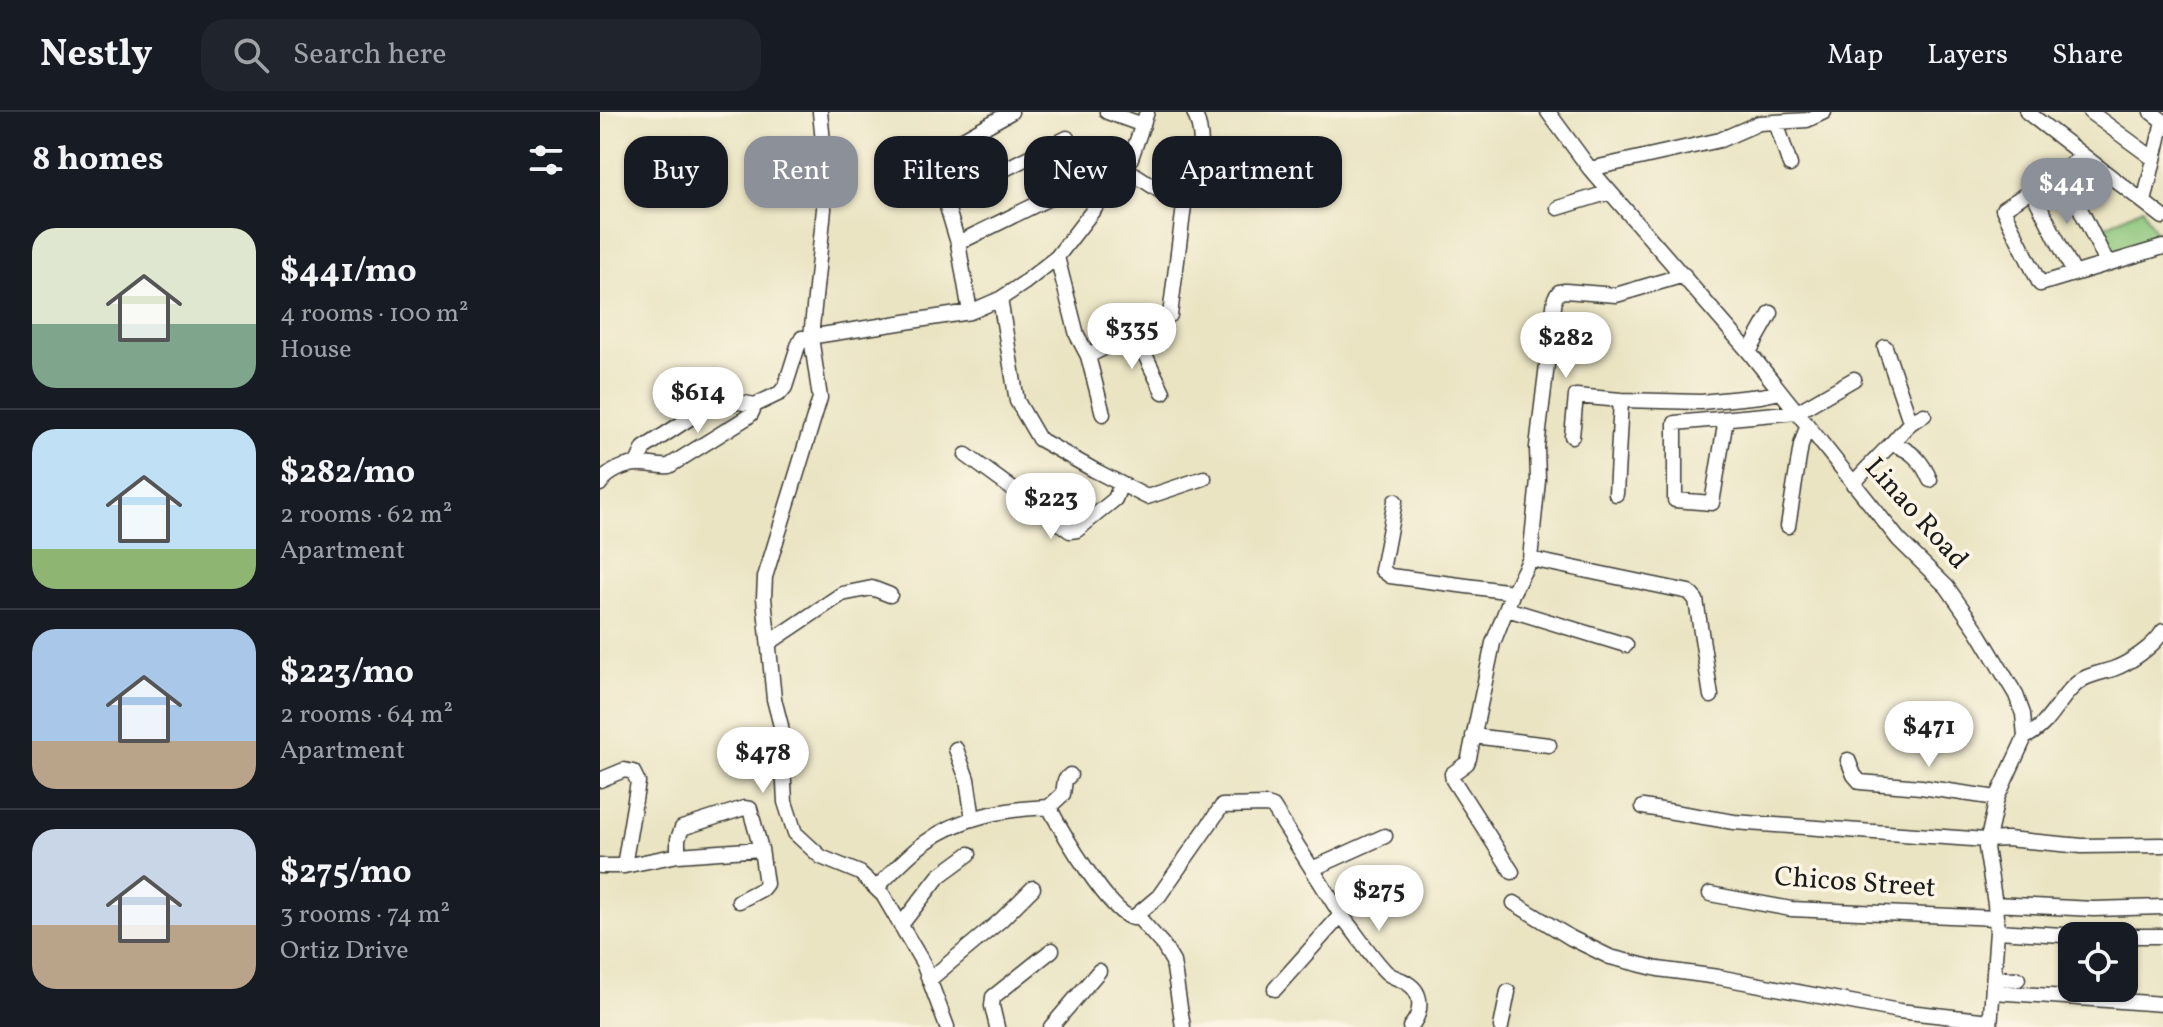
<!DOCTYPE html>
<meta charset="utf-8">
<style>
body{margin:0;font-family:Vollkorn,serif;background:#20242c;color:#f1f3f6;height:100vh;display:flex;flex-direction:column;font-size:30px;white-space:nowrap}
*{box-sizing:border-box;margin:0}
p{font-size:26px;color:#9ea1a6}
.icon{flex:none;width:44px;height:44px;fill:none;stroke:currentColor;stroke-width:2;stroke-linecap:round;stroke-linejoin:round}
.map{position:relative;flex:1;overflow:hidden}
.sheet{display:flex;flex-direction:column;background:#171b24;width:600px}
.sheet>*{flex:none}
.banner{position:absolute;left:24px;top:24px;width:760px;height:72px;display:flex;gap:16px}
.buttons{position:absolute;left:1458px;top:810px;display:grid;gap:16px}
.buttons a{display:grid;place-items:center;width:80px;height:80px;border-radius:16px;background:#171b24;box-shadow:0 2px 6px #0004;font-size:40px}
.price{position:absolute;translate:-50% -68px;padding:0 18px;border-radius:28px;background:#fff;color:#222;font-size:26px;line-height:52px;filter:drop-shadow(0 2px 4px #0008)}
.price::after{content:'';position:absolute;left:50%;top:48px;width:24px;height:18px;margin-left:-12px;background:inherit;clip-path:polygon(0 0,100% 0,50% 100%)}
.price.selected{background:#8c9099;color:#fff}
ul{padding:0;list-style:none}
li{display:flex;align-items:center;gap:24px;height:200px;padding:0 32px}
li+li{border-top:2px solid #363941}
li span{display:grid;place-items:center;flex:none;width:224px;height:160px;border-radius:24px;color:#555}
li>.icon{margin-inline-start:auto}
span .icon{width:96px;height:96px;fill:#fffc;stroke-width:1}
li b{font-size:34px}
h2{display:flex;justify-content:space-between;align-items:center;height:96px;padding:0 32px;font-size:34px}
.tag{padding:0 28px;border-radius:24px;background:#171b24;box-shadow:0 2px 6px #0004;font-size:28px;line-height:72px}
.tag.selected{background:#8c9099;color:#fff}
header{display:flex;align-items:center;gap:48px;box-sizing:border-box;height:112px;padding:0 40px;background:#171b24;border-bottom:2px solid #363941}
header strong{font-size:38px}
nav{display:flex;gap:44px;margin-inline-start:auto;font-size:28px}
.search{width:560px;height:72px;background:#20242c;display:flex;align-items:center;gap:20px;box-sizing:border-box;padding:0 28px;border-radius:24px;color:#9ea1a6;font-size:30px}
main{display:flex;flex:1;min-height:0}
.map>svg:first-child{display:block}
.pitch{fill:#8cc67b;stroke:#54714c;stroke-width:2}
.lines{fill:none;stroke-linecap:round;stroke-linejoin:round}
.minor-casing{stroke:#3b3a35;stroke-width:17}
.minor{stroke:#fff;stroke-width:14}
.labels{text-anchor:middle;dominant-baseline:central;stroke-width:7;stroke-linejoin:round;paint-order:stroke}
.street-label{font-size:28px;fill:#1c1c1c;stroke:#fcf5e5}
</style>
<header>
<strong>Nestly</strong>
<div class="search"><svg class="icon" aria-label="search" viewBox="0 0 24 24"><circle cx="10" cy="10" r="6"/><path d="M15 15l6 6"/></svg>Search here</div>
<nav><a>Map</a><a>Layers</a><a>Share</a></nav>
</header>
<main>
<section class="sheet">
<h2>8 homes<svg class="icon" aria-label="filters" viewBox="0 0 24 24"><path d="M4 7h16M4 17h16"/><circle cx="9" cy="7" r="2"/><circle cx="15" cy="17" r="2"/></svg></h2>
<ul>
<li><span style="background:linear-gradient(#dfe7d0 60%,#7fa58c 0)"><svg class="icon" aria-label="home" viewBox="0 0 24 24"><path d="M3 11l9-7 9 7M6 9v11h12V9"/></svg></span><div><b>$441/mo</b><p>4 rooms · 100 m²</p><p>House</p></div></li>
<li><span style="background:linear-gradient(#bfe0f5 75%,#8fb573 0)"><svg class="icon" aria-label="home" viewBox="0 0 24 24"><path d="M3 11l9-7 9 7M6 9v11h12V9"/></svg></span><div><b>$282/mo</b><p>2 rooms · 62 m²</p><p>Apartment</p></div></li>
<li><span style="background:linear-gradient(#a9c7e8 70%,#b9a48a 0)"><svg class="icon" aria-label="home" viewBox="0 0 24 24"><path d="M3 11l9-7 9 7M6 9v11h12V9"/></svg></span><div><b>$223/mo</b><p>2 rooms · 64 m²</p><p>Apartment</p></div></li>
<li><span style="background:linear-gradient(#c9d6e8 60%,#b9a48a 0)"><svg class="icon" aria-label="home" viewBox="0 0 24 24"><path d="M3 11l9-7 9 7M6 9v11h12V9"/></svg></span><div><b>$275/mo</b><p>3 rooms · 74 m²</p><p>Ortiz Drive</p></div></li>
</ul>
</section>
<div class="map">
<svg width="1563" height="915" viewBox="0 0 1563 915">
<rect width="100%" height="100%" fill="#fcf5e5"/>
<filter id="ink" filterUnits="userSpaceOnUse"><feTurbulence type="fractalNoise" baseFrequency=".0125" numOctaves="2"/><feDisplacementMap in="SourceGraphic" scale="16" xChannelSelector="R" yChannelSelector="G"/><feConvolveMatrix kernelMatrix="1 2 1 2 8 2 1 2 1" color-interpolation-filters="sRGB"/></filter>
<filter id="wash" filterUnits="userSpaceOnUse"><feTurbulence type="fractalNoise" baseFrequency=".006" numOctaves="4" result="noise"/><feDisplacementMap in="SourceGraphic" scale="32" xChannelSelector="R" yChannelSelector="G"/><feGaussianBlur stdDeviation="1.8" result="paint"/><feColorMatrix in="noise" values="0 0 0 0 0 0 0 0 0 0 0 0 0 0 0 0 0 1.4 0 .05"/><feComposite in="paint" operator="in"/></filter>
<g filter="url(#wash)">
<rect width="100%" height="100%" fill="#eae4c3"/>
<!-- pitch -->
<path class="pitch" d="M1542 96 1557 124 1514 146 1500 117Z"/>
</g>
<g filter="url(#ink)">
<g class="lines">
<!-- minor casing -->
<g class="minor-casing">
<path id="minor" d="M220 0 223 30 224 97 211 225 220 286 165 465 164 486 174 587 181 614 185 690 195 721 221 745 260 761 283 783 323 851 347 915
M507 0 543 13
M948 0 990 57 1149 240 1299 428 1347 475 1377 518 1416 583 1423 602 1425 625 1397 686 1386 736 1395 792 1397 819 1390 915
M1427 0 1563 105
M1490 0 1554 47
M1176 10 1190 53
M602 38 707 44
M1484 44 1403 97 1440 172 1563 135
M990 57 1120 28 1159 11 1207 8 1224 0
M1462 60 1507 151
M521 62 531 46 547 0
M1432 79 1474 161
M345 87 467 26
M1544 90 1563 9 1551 0
M584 94C597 62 609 34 594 0
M958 96 1010 80
M457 145 477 223 488 244 503 302
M400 187 417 289 439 327 494 358 547 385 604 366
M370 200 358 131 335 55 338 41 411 0
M535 222 563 280
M1285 235 1310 309
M1149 240 1171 201
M488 244 570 203 584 94 526 57
M1126 307 1112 391 1075 388V311L1197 300 1254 267
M972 324 976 284 1021 288
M1292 332C1312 338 1322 349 1330 368
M366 343 470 419 477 418 515 387 521 372
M37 351 44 336 104 297 139 290 155 293 180 281 185 275 198 234 202 226 370 200 400 187 424 171 457 145 515 70 502 66 484 69 358 131
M0 372C7 360 27 351 41 352 51 352 59 355 69 354L146 306 151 302 155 293
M1253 372C1265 358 1277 346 1290 333 1303 320 1306 311 1324 303
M1016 382 1021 288 1101 290 1161 284 1181 280
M795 389 782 458 790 464 913 480
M1188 414 1201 333 1207 315
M930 447 1089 480 1096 488 1111 584
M907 497 1026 533
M169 531 242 482 272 476 290 483
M873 624 949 633
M1425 625C1452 613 1459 582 1483 567 1492 562 1504 560 1513 557 1530 551 1554 534 1563 519
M356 637 367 667 373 707
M1248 648 1254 663 1260 670 1321 675 1397 686
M0 668 24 658 33 660 38 670 24 754
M449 695C461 718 511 804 533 806L559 784 622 694 667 693 673 695 741 803 675 877
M1043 695 1134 710 1386 728 1407 727 1482 734 1563 733
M78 743V727L82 716 144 696 150 697 161 737 166 772 162 777 139 789
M0 754H24L78 743 161 737
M712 757 785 724
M912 760 853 668 852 662 867 651 869 646 893 531 913 480 930 447 938 368 937 335 955 186 959 180 965 179 1016 183 1084 163
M276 776C292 761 308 742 326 730 361 704 406 697 449 695L463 682 465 668 470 663
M1110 782 1191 797 1396 806
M914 791 971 826 1010 845 1058 857 1118 865 1299 899 1390 909
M1395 792 1494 797 1563 795
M741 803C756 821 769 842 785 859 791 866 800 866 807 871 824 881 822 902 810 915
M538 805 563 833 573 850 583 915
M301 813 339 764 369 742
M1397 819 1478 824
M1524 824H1563
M1394 866 1418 867
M329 868 401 808 433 776
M1394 880 1563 892
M397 915 392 894 393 885 452 838
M451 915 499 859
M901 915 908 880"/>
</g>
<!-- minor -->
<use href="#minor" class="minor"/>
</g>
</g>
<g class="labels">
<!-- street labels -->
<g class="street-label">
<text transform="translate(1316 402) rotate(48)">Linao Road</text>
<text transform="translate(1255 771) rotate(4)">Chicos Street</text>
</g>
</g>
</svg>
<div class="buttons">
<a><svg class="icon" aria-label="locate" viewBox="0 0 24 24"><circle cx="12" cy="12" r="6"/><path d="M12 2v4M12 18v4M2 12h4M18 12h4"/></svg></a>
</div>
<b class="price selected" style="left:1467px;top:114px">$441</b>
<b class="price" style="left:532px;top:259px">$335</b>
<b class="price" style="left:966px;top:268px">$282</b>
<b class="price" style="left:98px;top:323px">$614</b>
<b class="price" style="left:451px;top:429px">$223</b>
<b class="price" style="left:1329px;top:657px">$471</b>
<b class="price" style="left:163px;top:683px">$478</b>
<b class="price" style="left:779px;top:821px">$275</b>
<div class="banner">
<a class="tag">Buy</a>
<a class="tag selected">Rent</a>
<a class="tag">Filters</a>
<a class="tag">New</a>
<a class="tag">Apartment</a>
</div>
</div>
</main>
